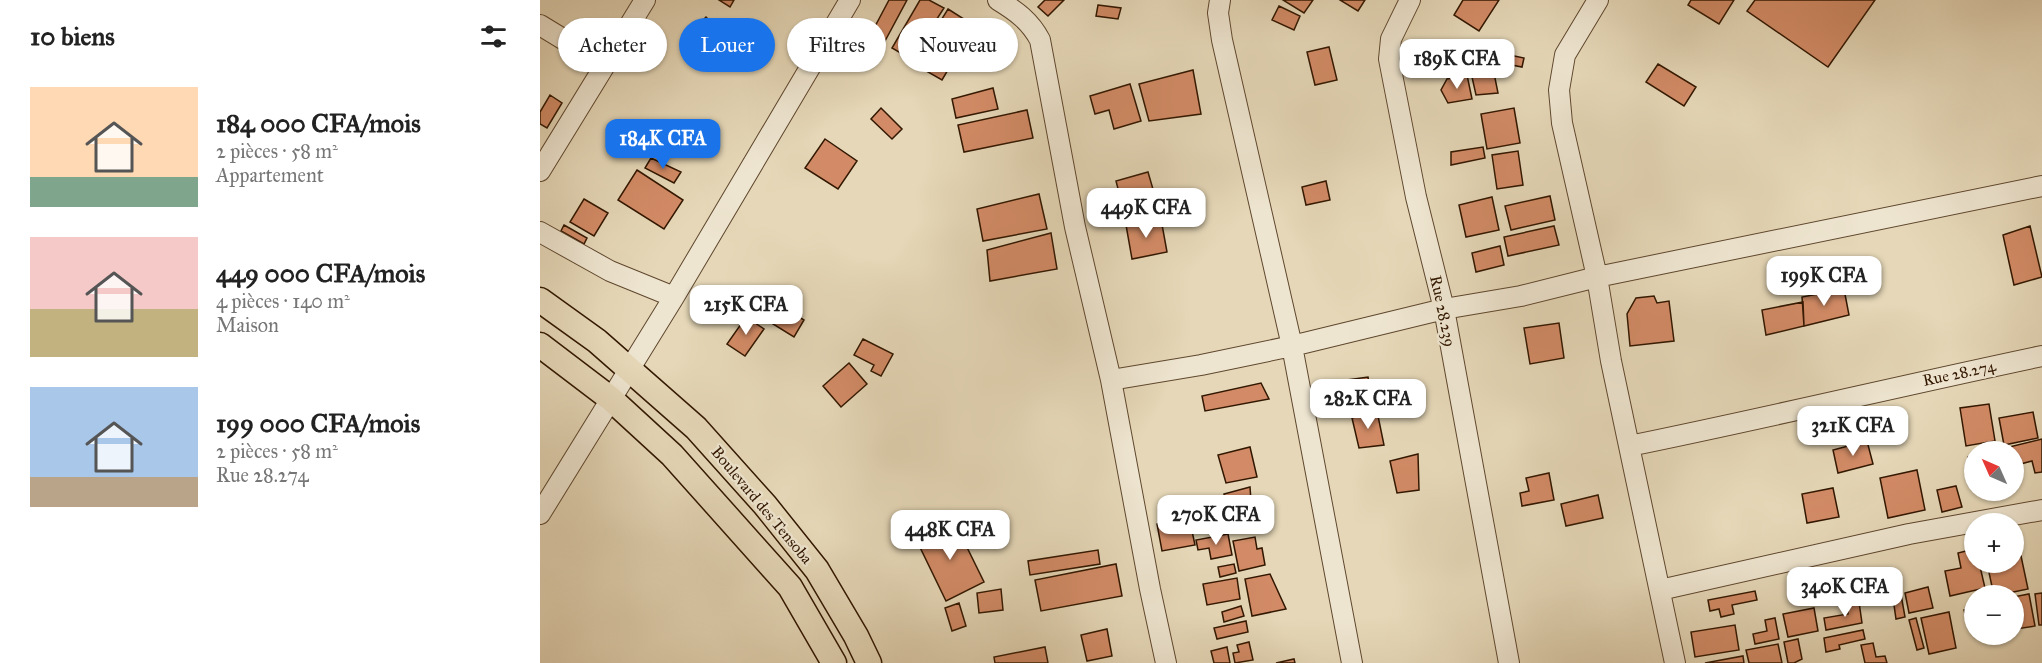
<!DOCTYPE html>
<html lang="fr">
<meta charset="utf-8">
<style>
body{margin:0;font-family:"IM FELL Great Primer",serif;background:#f6f6f6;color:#222;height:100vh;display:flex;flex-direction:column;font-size:22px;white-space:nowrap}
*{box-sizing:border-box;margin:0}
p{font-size:20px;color:#767676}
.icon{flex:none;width:33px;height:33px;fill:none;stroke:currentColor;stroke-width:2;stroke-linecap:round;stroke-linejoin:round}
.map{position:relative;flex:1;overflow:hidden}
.details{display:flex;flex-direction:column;background:#fff;width:540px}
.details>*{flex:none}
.banner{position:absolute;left:18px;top:18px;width:570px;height:54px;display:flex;gap:12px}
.needle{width:39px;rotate:315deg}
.controls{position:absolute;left:1424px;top:441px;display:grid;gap:12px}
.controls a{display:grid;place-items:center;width:60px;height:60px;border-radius:50%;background:#fff;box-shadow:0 2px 4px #0004;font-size:30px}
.price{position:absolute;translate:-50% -51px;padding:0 14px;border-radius:12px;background:#fff;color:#222;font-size:20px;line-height:39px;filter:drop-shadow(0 2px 3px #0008)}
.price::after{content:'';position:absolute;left:50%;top:36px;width:18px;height:14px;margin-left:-9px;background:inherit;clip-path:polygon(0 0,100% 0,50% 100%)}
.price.on{background:#1a73e8;color:#fff}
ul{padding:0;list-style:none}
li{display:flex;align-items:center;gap:18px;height:150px;padding:0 30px}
li span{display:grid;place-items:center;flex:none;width:168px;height:120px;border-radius:0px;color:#555}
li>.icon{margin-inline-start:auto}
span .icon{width:72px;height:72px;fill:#fffc;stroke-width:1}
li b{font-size:26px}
h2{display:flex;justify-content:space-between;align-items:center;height:72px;padding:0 30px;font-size:26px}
.pill{padding:0 21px;border-radius:27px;background:#fff;box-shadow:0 2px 4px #0004;font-size:21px;line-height:54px}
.pill.on{background:#1a73e8;color:#fff}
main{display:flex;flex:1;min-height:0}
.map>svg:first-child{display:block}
.building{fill:#d28b66;stroke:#321700;stroke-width:1.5}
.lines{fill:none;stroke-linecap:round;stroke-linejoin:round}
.minor-casing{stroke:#5f472e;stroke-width:22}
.major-casing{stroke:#321700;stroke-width:27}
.minor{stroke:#eee5d0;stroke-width:20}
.major{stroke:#e5d7b7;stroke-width:24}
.labels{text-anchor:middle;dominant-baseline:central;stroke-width:4.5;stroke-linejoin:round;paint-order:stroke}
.street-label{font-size:16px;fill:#321700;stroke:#eee5d0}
</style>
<main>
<section class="details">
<h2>10 biens<svg class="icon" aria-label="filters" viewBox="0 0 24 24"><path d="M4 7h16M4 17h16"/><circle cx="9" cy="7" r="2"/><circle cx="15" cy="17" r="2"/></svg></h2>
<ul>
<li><span style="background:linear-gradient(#ffd9b3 75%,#7fa58c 0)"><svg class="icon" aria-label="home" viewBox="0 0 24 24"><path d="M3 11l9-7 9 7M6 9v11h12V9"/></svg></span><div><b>184 000 CFA/mois</b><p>2 pièces · 58 m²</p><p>Appartement</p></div></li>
<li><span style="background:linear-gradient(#f6c9c9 60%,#c2b280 0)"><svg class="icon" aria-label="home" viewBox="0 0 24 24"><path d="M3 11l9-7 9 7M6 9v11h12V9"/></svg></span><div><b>449 000 CFA/mois</b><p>4 pièces · 140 m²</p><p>Maison</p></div></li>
<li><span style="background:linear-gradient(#a9c7e8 75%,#b9a48a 0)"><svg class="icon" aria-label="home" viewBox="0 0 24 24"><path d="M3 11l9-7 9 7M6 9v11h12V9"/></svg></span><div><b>199 000 CFA/mois</b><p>2 pièces · 58 m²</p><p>Rue 28.274</p></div></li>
</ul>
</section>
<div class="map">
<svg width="1502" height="663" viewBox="0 0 1502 663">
<rect width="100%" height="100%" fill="#e5d7b7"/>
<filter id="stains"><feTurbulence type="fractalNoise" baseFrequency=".00333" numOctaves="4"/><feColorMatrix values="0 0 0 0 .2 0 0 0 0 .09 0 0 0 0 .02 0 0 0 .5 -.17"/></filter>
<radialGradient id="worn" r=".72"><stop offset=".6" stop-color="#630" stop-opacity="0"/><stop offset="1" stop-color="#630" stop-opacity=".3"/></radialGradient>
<!-- building -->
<path class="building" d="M179 0H194L190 7Z
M349 0H367L345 41 331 34Z
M380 0H389L404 8 371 59 352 48Z
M505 0H524L508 16 498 7Z
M743 0H773L764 13Z
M800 0H825L818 11Z
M923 0H959L939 31 914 15Z
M1151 0H1194L1179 24 1148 5Z
M1215 0H1335L1288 67 1207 11Z
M558 5 581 8 578 19 556 16Z
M739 6 760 16 754 30 732 20Z
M408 9 427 21 415 42 395 30Z
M166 17 180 31 162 48 148 35Z
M394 45 415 58 402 80 381 68Z
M789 47 797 80 775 85 767 52Z
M937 48 984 58 982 67 936 58Z
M1118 64 1156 87 1144 106 1106 82Z
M653 70 661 114 609 121 599 84Z
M954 73 958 93 936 95 932 77Z
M927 75 932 99 908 103 901 90 907 79Z
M590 84 601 121 574 129 569 110 555 114 550 96Z
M453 88 458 109 416 118 412 99Z
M10 95 22 103 7 128 0 124V112Z
M341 108 362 129 352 139 331 119Z
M974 108 980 143 947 149 941 114Z
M487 110 493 138 424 152 418 125Z
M285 139 317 161 298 189 265 168Z
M943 147 945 158 911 165V152Z
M978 151 983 185 957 189 952 155Z
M111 158 141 172 134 183 105 168Z
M97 170 143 200 124 229 78 200Z
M608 172 617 203 584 212 576 181Z
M786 181 790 200 766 205 762 187Z
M499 194 507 229 443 241 437 209Z
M1010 196 1015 220 971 230 965 206Z
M952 197 959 230 926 237 919 205Z
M44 199 68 213 54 236 30 222Z
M621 219 627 252 592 259 586 225Z
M24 225 47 238 44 244 21 231Z
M1014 226 1019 245 968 256 964 237Z
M1490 226 1502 277 1474 285 1463 235Z
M511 233 517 269 450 281 447 250Z
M960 246 964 265 936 272 932 253Z
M222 288 241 302 229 318 210 304Z
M1304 289 1309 315 1264 326 1262 297Z
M1114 296 1117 303 1129 301 1134 341 1090 346 1087 314 1096 298Z
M1263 302 1264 326 1226 335 1222 310Z
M243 307 264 320 254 337 233 324Z
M206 317 224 329 205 356 187 344Z
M1019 323 1024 358 990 364 984 328Z
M323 339 353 354 341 376 331 371 334 365 314 355Z
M309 363 327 384 301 407 283 386Z
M828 377 832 405 804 414 800 381Z
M721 383 729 399 665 411 662 396Z
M1449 404 1455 441 1426 446 1420 408Z
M837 411 844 445 819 448 812 418Z
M1493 412 1498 438 1464 445 1459 418Z
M1502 439V472L1495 473 1492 461 1473 466V452H1466L1465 448Z
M1327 441 1333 464 1298 473 1293 450Z
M710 447 717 477 686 483 678 455Z
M878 454 879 490 857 493 850 461Z
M1434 456V479H1432L1428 457Z
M1377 470 1385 510 1348 518 1340 478Z
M1009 473 1014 500 982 506 980 493 989 491 986 478Z
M1416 486 1422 507 1402 512 1397 490Z
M710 487 712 514 689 519 684 494Z
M1293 488 1299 517 1267 523 1262 494Z
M1058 495 1063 518 1026 526 1021 504Z
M649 517 655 545 622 551 617 524Z
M414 521 444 582 406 601 376 539Z
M688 534 692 555 671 559 669 548 658 550 656 540Z
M715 537 717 549 722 548 725 565 699 571 693 541Z
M1434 549V562H1439L1445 588 1410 596 1405 571 1421 568 1418 553Z
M558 550 560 564 490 575 488 561Z
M1481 556 1488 589 1454 596 1447 563 1473 562V558Z
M576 564 582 596 501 611 495 580Z
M694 564 696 573 680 577 678 567Z
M1297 570 1301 591 1277 596 1273 576Z
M730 574 746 609 712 616 705 579Z
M697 578 700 599 667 605 663 584Z
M1388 587 1393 608 1369 613 1365 593Z
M461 589 463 610 439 613 437 593Z
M1360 589 1365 617 1356 619 1352 591Z
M1215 591 1217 600 1192 605 1194 614 1181 617 1179 609 1170 611 1168 600Z
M1502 593V625H1499L1495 594Z
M1489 594 1495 626 1476 629 1473 597Z
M1319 602 1322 623 1286 630 1284 618 1308 614 1307 605Z
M419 603 426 626 412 631 405 608Z
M701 606 704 616 684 622 682 612Z
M1434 607V626L1429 628 1424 610Z
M1274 608 1278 631 1248 637 1243 614Z
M1409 612 1416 648 1389 654 1381 618Z
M1235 618 1239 639 1215 644 1213 634 1227 631 1225 620Z
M1376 618 1384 648 1377 650 1369 620Z
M706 621 708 632 677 639 674 628Z
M1195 625 1199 650 1155 657 1151 632Z
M567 629 572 656 547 661 541 635Z
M1323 630 1325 639 1299 645 1300 649 1286 652 1284 638Z
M1258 639 1262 659 1254 663H1248L1244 642Z
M709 642 713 660 695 663 693 653 699 652 697 645Z
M1333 643 1336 657 1345 656 1347 663H1325L1321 645Z
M1238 644 1242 663H1209L1206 650Z
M505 647 508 663H455L454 657Z
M687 647 690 663H674L671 651Z
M1203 656 1204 663H1165Z
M754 659 755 663H736Z"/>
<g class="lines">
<!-- minor casing -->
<g class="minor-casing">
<path id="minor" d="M458 0C476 11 490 21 500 40L535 227 571 380 610 589 626 663
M680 0 678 13 682 40 752 346 812 663
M870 0 851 39 849 59 876 197 904 309 969 663
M1058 0 1025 55 1019 90 1022 123 1057 277 1071 361 1135 663
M0 25 64 64
M0 171 105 0
M0 232 70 271 134 297
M571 380 661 365 752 346 904 309 981 296 1057 277 1502 186
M1089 446C1227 418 1364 385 1502 356
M0 514 134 297 310 0
M1120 590 1369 534 1502 510"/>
</g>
<!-- major casing -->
<g class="major-casing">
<path id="major" d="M0 300 57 341 156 428 225 505 277 570 316 636 329 663
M0 345 71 399 132 455 250 587 294 663"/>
</g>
<!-- minor -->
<use href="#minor" class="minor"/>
<!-- major -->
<use href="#major" class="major"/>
</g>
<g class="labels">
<!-- street labels -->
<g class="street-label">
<text transform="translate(903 311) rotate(78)">Rue 28.239</text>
<text transform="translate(1419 373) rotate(-12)">Rue 28.274</text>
<text transform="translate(222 505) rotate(50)">Boulevard des Tensoba</text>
</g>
</g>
<rect width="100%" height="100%" filter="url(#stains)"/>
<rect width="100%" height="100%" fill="url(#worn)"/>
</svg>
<div class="controls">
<a><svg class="needle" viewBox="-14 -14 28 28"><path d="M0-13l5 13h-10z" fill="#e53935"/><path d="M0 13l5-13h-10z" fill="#767676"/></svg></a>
<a>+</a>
<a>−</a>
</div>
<b class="price" style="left:917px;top:90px">189K CFA</b>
<b class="price on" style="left:123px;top:170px">184K CFA</b>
<b class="price" style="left:606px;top:239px">449K CFA</b>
<b class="price" style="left:1284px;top:307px">199K CFA</b>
<b class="price" style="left:206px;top:336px">215K CFA</b>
<b class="price" style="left:828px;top:430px">282K CFA</b>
<b class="price" style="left:1313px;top:457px">321K CFA</b>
<b class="price" style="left:676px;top:546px">270K CFA</b>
<b class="price" style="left:410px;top:561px">448K CFA</b>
<b class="price" style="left:1305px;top:618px">340K CFA</b>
<div class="banner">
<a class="pill">Acheter</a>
<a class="pill on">Louer</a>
<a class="pill">Filtres</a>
<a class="pill">Nouveau</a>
</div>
</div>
</main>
